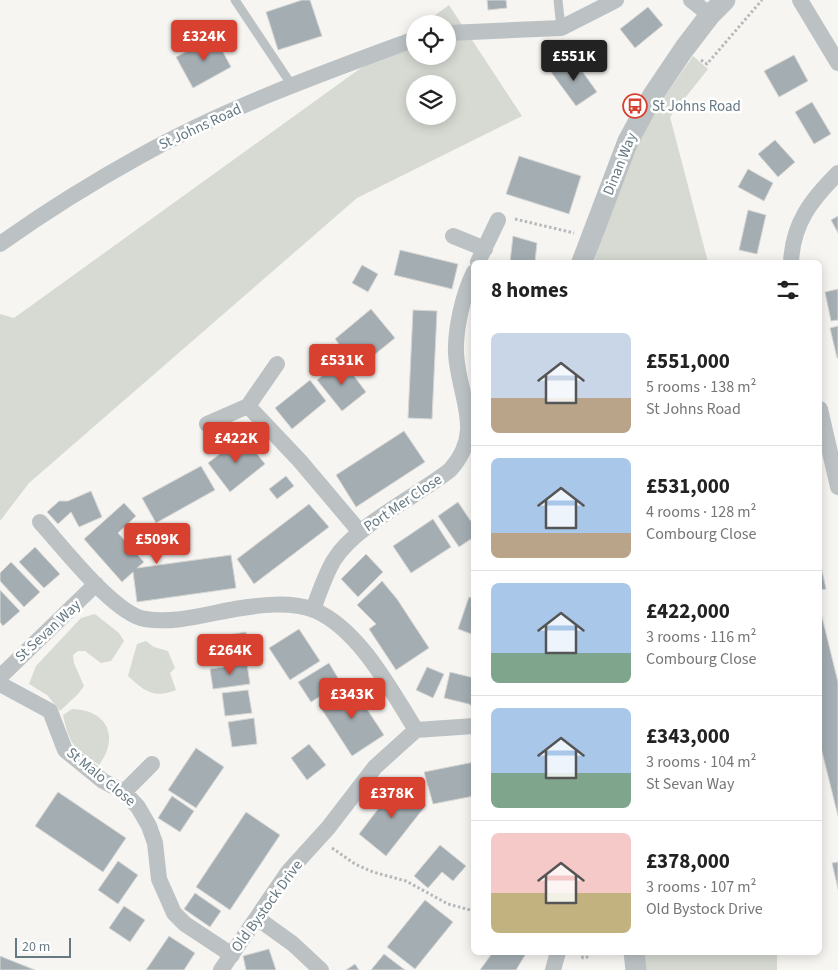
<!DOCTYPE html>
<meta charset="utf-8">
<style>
body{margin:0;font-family:"Source Sans 3",sans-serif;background:#f6f6f6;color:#222;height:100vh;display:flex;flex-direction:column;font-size:19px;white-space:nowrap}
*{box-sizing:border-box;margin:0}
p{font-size:16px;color:#767676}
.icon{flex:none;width:28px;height:28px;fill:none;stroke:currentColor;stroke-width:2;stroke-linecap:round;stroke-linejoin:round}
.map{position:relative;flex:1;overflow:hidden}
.sheet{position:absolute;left:471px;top:260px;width:351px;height:695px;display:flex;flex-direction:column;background:#fff;border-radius:8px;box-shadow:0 2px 12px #0003}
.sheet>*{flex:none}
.controls{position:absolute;left:406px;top:15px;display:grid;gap:10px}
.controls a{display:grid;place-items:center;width:50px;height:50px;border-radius:50%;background:#fff;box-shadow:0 2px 12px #0003;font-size:25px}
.scale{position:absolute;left:15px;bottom:12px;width:56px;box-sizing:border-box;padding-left:5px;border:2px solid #667982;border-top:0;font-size:14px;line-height:18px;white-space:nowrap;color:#667982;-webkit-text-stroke:4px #fff;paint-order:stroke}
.price{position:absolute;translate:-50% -42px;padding:0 11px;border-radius:5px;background:#d8402f;color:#fff;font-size:16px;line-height:32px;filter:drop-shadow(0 1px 2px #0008)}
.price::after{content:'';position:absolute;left:50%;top:30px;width:15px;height:11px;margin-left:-8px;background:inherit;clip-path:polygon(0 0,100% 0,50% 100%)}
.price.current{background:#222;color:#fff}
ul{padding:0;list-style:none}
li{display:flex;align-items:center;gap:15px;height:125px;padding:0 20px}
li+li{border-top:1px solid #e0e0e0}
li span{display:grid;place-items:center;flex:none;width:140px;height:100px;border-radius:8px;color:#555}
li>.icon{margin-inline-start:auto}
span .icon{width:60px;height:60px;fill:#fffc;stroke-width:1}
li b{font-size:21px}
h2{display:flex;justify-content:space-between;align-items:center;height:60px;padding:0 20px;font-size:21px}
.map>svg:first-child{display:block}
.green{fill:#d6dad2;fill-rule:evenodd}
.building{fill:#a4aeb2;stroke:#d7d7d5}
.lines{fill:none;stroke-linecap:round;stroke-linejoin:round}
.path{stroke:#b5b9bb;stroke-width:3;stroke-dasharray:2.5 2.5;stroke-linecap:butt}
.service{stroke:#bcc2c4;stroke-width:9}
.minor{stroke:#bcc2c4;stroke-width:16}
.tertiary{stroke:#bcc2c4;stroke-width:21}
.labels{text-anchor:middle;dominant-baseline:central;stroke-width:5;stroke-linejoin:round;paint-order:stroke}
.poi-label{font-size:15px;fill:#667982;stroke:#fff;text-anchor:start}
.street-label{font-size:15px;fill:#667982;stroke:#fff}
</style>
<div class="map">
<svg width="838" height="970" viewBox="0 0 838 970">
<rect width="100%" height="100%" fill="#f6f5f2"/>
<!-- green -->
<path class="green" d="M449 5 522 116 357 198 29 483 0 521V314L14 318 415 29V56H448V24H423ZM415 84H448V116H415Z
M693 56 708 69 670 117 708 262H594L603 233 638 142 662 100Z
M95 614 119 633 124 641 111 661 101 663 85 651H78L73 655 74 663 84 686 78 694 60 711 47 695 29 684 36 666 81 618Z
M146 641 154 647 168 651 175 668 170 673 176 690C154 699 144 691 128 676L137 644Z
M72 709C107 710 120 736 99 765 74 747 70 747 63 715Z
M643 953H777V970H646Z"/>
<!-- building -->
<path class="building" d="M302 0H310L322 36 278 50 266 12Z
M487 0H506L507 8 488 10Z
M648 7 663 25 635 48 620 29Z
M215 37 231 67 193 88 176 57Z
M794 55 808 81 779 97 764 71Z
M572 57 597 92 576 106 551 72Z
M812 102 831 134 814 144 795 112Z
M775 140 795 162 778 177 758 154Z
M519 156 581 176 569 214 506 194Z
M748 169 773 183 764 201 738 187Z
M748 210 766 215 757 254 739 250Z
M838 216V233L831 220Z
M513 236 537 243 535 262H510Z
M400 250 458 264 452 289 394 275Z
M362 265 378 274 368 292 352 283Z
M838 289V320L831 321 825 292Z
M371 309 395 338 358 368 335 339Z
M413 310 437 311 432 419 408 418Z
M838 326V358H837L830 328Z
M342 360 366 392 342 411 317 380Z
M310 380 326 401 292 429 275 408Z
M404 431 425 462 356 507 336 475Z
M243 436 265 464 230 492 208 463Z
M201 466 215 490 156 523 142 498Z
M286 476 294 486 277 499 269 489Z
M91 491 102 517 79 527 71 512 58 524 47 512 59 501H68Z
M458 502 474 526V537L459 547 438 516Z
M124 503 136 516 118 533 144 562 137 568 231 555 236 588 137 602 133 572 122 582 84 539Z
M309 504 329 527 254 584 237 559Z
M433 519 451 547 411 573 393 546Z
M35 547 60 574 44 588 19 562Z
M366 554 383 572 358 597 341 579Z
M820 561 826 589 820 590Z
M11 562 40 592 24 607 0 581V573Z
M382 581 397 599 429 648 396 670 369 629 376 624 357 605Z
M0 590 20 611 3 626 0 622Z
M469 597 474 599V635L458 629Z
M820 609 838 682V816L820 744Z
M299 629 320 661 290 680 269 648Z
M246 632 249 652 223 656 221 636Z
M329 663 341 683 311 702 298 682Z
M247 664 250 684 213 689 210 669Z
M427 667 444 674 433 698 416 690Z
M450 672 474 678V708L469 704 444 698Z
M351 685 384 735 352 756 319 705Z
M248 690 252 713 225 716 222 693Z
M254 718 257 744 232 747 228 722Z
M309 744 326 765 307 780 291 758Z
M196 748 224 767 196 808 168 790Z
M474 762V796L433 804 424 772Z
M398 783 426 805 386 856 359 834Z
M58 792 126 838 103 872 35 826Z
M172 796 194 811 180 832 158 818Z
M246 812 280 835 230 910 196 887Z
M440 845 466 866 453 881 442 872 428 888 414 876Z
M118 861 138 875 118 904 98 890Z
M838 862V889L832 863Z
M195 893 221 911 210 927 184 909Z
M425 900 453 922 415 969 387 947Z
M124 906 145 920 130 942 109 928Z
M169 936 195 953 184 970H146Z
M269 949 276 970H246L243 956Z
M493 952H527L516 970H480Z
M384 954 405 970H371Z
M0 956 35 970H0Z
M355 964 359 970H346Z"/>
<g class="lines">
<!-- path -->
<path class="path" d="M701 60 707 64 762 0
M515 219 574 233
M332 848 355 864 373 872 406 881 448 904 474 911
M579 952 583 958 587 957 588 952"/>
<!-- service -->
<path class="service" d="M235 0 293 87
M558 0 561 28"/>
<!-- minor -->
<path class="minor" d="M691 0 710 15
M800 0 838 63
M448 33 561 28 616 0
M453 236 485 249
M0 244C45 212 93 182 142 155 228 107 323 73 415 39
M478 262 498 220
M791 262C793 223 811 200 838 173
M248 406 277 364
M820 409 838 487
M207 424 248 406 300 461 360 532
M40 522C62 546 114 614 145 619 174 624 207 614 235 609 260 605 290 601 314 610 359 629 391 690 416 730
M313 610C319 593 325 575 334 560 355 526 417 496 450 470 485 431 459 399 456 354 455 329 463 294 474 272
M0 677 96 584
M0 684 50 711 65 750 103 781 124 792 138 807 149 826 155 843 159 879 174 913 185 924 232 955
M124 792 152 764
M257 918 293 944 321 970
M221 970 288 872 328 828 375 767 416 730 474 726
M553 970 558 952"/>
<!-- tertiary -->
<path class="tertiary" d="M582 262 628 141 653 95 684 49 710 15 725 0
M634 952 636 970"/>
</g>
<!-- icons -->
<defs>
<g id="bus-ring" transform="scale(1.25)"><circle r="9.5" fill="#fff" stroke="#d8402f" stroke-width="1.5"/><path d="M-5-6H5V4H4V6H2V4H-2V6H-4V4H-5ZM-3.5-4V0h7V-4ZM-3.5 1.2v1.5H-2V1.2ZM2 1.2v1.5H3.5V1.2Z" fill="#d8402f"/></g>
</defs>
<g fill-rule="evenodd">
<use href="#bus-ring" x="635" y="106"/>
</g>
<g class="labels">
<!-- poi labels -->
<g class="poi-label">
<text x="652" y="106">St Johns Road</text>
</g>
<!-- street labels -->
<g class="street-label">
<text transform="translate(200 127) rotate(-25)">St Johns Road</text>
<text transform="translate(620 164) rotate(-68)">Dinan Way</text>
<text transform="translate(403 503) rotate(-34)">Port Mer Close</text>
<text transform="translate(48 631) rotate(-43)">St Sevan Way</text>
<text transform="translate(101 777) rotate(39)">St Malo Close</text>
<text transform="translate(267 906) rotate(-54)">Old Bystock Drive</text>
</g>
</g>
</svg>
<div class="controls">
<a><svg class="icon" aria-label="locate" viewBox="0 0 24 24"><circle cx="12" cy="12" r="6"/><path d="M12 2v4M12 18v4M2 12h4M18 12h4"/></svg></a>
<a><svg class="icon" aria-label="layers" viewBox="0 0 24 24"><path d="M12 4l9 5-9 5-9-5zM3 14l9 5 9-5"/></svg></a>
</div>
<div class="scale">20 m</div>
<b class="price" style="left:204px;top:62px">£324K</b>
<b class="price current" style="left:574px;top:82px">£551K</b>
<b class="price" style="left:342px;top:386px">£531K</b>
<b class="price" style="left:236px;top:464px">£422K</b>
<b class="price" style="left:157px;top:565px">£509K</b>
<b class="price" style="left:230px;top:676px">£264K</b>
<b class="price" style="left:352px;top:720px">£343K</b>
<b class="price" style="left:392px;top:819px">£378K</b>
<section class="sheet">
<h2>8 homes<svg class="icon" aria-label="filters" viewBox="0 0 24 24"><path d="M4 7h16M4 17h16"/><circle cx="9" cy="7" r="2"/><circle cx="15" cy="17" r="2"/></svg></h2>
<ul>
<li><span style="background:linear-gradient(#c9d6e8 65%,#b9a48a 0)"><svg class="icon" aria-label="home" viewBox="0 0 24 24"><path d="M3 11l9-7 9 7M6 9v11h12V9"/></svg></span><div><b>£551,000</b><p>5 rooms · 138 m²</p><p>St Johns Road</p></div></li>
<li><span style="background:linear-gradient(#a9c7e8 75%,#b9a48a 0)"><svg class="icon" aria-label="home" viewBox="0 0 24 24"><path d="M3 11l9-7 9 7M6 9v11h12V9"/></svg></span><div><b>£531,000</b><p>4 rooms · 128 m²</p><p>Combourg Close</p></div></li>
<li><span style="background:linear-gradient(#a9c7e8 70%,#7fa58c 0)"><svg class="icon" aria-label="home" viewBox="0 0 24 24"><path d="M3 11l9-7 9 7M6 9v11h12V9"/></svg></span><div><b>£422,000</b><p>3 rooms · 116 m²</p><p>Combourg Close</p></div></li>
<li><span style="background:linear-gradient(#a9c7e8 65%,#7fa58c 0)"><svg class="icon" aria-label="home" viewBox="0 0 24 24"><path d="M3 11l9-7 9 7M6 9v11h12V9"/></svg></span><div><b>£343,000</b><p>3 rooms · 104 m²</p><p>St Sevan Way</p></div></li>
<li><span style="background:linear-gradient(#f6c9c9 60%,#c2b280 0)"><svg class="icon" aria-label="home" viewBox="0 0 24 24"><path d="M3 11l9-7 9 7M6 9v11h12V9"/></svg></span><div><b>£378,000</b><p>3 rooms · 107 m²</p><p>Old Bystock Drive</p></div></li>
</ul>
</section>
</div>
